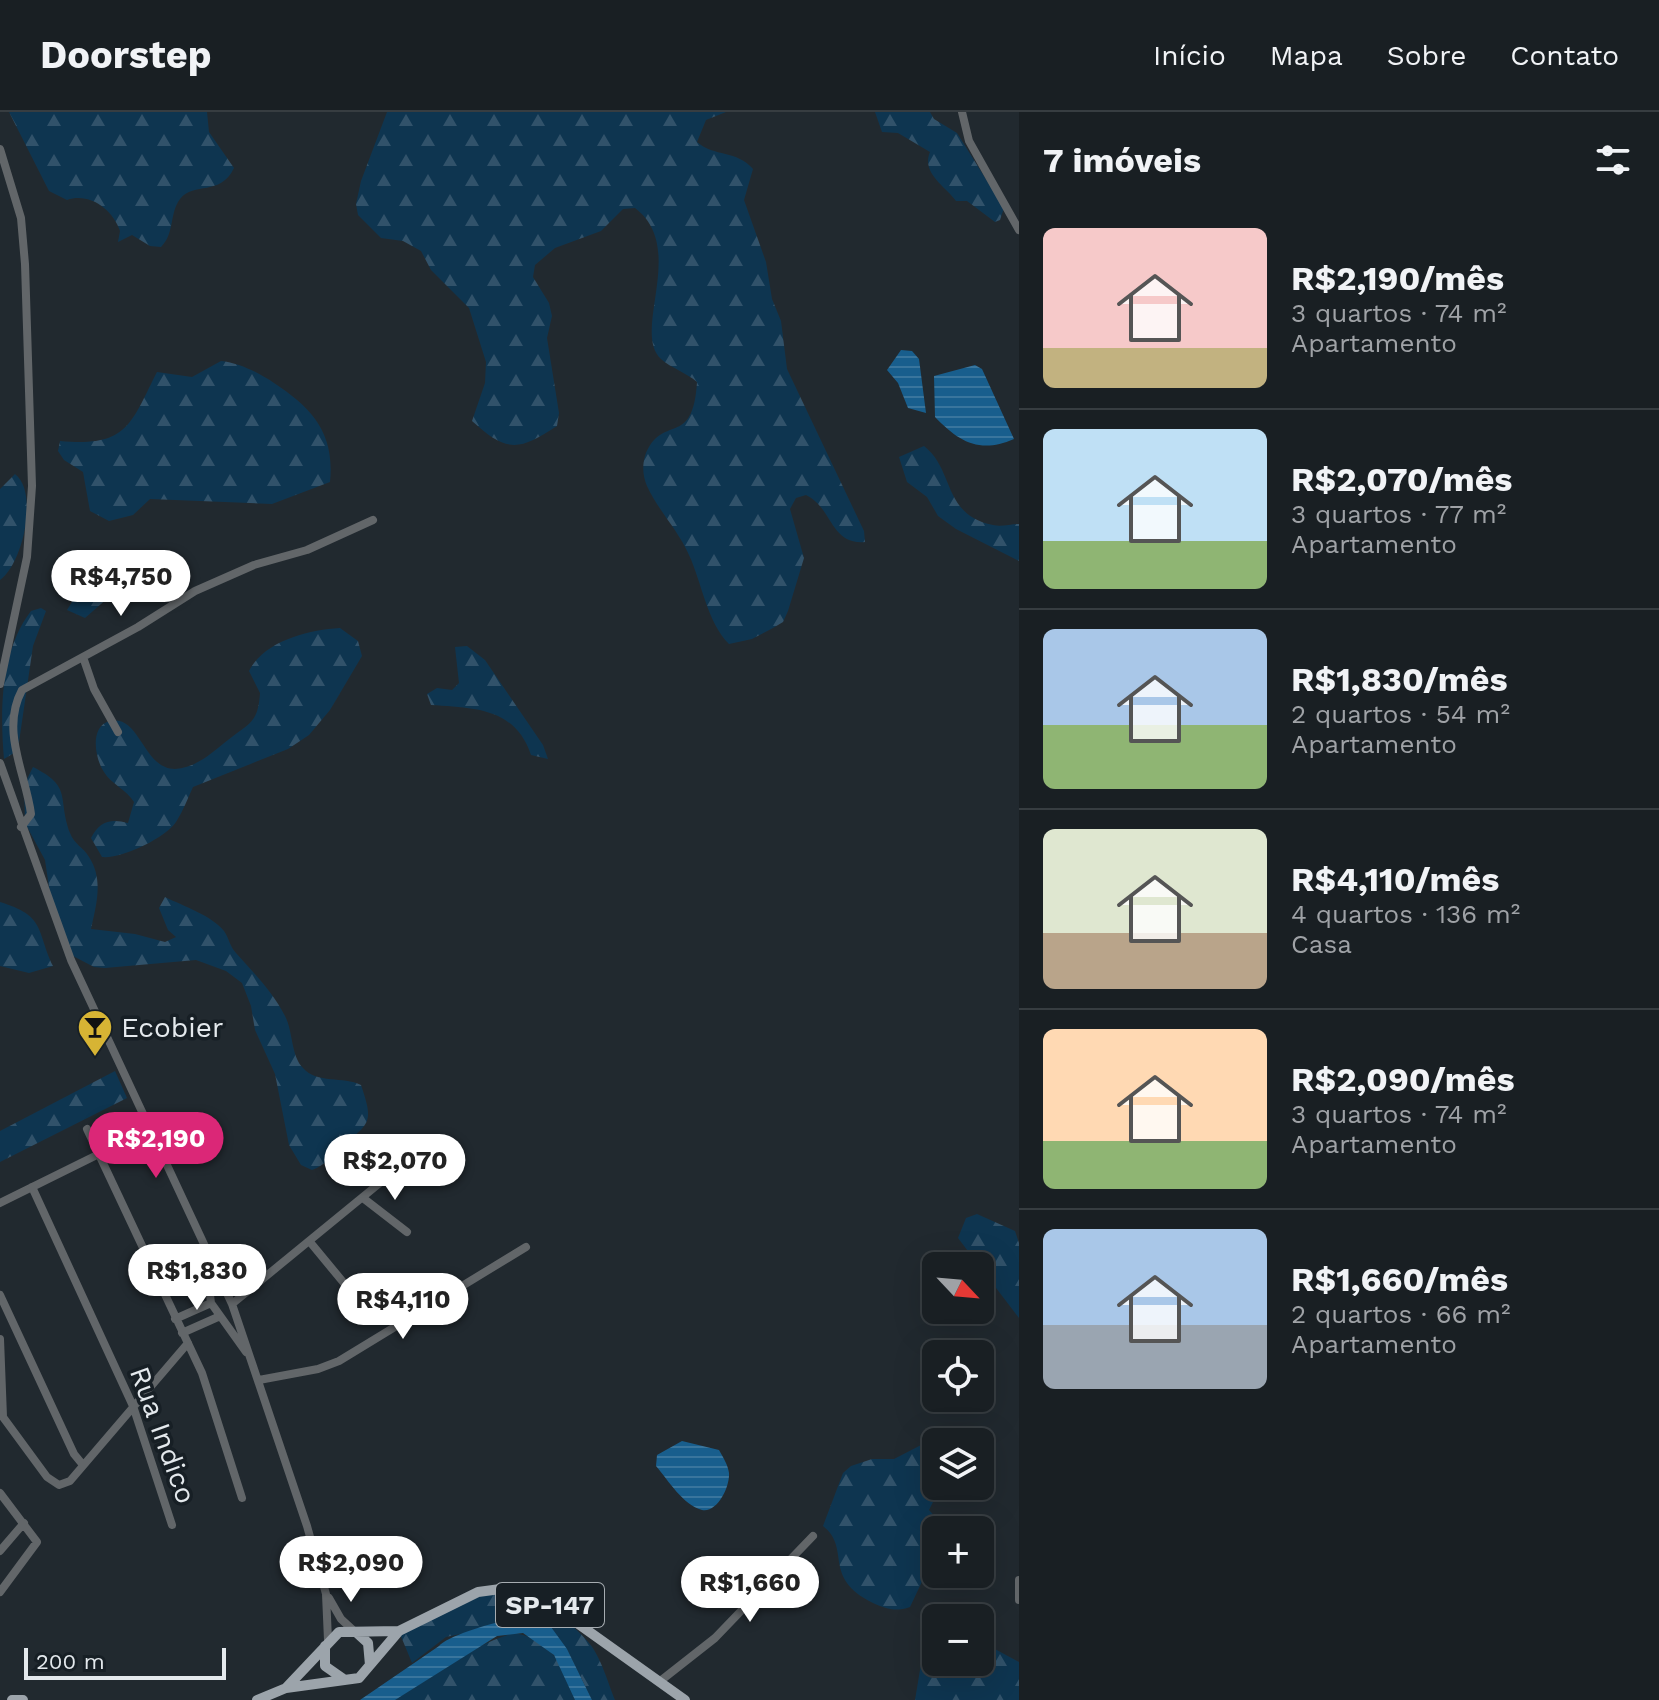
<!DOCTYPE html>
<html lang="pt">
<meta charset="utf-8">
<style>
body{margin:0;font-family:"Work Sans",sans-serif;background:#262c30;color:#f1f3f6;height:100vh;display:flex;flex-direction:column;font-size:30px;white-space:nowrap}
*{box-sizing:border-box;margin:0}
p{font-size:26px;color:#9fa2a6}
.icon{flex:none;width:44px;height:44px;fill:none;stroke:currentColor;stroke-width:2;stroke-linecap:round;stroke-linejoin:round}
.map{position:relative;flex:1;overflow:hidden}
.sheet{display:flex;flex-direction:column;background:#191f23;width:640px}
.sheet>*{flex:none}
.needle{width:52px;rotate:116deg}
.tools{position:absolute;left:922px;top:1140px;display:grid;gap:16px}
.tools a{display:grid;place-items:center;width:72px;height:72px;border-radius:12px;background:#191f23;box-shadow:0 8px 32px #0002,0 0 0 2px #373d41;font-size:40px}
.scale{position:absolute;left:24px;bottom:20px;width:202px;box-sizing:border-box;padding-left:8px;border:4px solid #e4e9ed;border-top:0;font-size:22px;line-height:28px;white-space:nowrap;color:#e4e9ed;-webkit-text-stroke:6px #171f25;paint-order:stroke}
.price{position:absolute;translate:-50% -68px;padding:0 18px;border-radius:28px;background:#fff;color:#222;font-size:26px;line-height:52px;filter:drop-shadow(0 2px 4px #0008)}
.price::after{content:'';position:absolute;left:50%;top:48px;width:24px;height:18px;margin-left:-12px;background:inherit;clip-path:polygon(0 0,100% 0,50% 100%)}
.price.current{background:#db2777;color:#fff}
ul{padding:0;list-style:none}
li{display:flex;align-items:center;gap:24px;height:200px;padding:0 24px}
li+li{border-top:2px solid #373d41}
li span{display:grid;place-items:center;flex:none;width:224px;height:160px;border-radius:12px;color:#555}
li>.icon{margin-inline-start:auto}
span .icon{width:96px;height:96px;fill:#fffc;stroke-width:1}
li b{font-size:34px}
h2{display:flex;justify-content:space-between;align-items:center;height:96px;padding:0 24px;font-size:34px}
header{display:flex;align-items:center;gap:48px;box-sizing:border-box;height:112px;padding:0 40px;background:#191f23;border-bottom:2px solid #373d41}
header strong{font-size:38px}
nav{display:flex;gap:44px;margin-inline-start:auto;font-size:28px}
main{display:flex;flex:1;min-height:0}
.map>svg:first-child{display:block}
.forest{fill:url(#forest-firs)}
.water{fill:url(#water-rules)}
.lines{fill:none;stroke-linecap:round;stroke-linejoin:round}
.minor{stroke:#626669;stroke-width:8}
.major{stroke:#9ca4ab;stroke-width:10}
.labels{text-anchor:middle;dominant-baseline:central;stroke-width:7;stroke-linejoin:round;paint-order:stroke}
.shield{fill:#171f25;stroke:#a6acb1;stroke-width:2}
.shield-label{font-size:26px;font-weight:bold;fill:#e4e9ed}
.poi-label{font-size:28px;fill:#e4e9ed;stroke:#171f25;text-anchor:start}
.street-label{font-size:28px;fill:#e4e9ed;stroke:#171f25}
</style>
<header>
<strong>Doorstep</strong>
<nav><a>Início</a><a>Mapa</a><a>Sobre</a><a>Contato</a></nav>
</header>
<main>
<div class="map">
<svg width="1019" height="1588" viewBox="0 0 1019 1588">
<defs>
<pattern id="forest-firs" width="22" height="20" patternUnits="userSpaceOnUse" patternTransform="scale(2)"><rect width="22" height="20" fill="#0e3550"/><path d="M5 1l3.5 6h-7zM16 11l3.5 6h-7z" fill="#31526a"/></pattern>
<pattern id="water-rules" width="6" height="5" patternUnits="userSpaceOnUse" patternTransform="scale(2)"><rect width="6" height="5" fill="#185e8d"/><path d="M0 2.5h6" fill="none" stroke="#39759d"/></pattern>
</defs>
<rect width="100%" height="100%" fill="#21292f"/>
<!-- forest -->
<path class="forest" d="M9 0H207L209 20 234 56C220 85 194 69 180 87 169 102 175 121 161 135L150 134 132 123 118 130 120 119C113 98 90 80 67 88L49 79Z
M387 0H726L706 8 697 30C714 45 737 38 753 57L744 88 766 150 772 187 781 209 787 257 864 419 865 430C830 433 833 396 806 383L796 386 790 397 804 446 788 499 783 510 773 516 752 527 729 532C707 510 702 471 689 443 678 418 658 398 647 374 643 365 642 354 645 344 661 300 693 338 697 270 687 261 671 256 661 247 631 219 688 136 635 96L623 97 601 119 555 136 535 153 533 165 549 191 552 204 547 226 559 301 557 314C519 339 507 341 472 309L485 271 486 250 469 196 431 158 421 139 403 129 381 126 358 103 356 92 361 69Z
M875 0H930L934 7 957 21 1004 96 1000 108 995 110 967 89H956C945 74 921 61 930 40L898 21 882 20Z
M221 249C240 251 259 261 274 271 312 296 335 321 330 370L272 392 150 387 133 403 109 409 90 399 83 360 64 348 58 339 60 329C128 335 130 313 157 260L192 265Z
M924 334C955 358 942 403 993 413 1001 415 1011 412 1019 412V449L956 417 938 404 927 385 907 370 899 345Z
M15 362C39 380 23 452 0 468V377Z
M138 455 164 463 139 484 117 478 85 506 67 498 80 477 99 462 120 464Z
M41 496 46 499 33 534 19 630 14 641 4 647C0 600 0 539 31 499Z
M340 516 358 529 362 544 330 598 309 623 288 637 193 675C188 686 183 699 176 710 165 726 122 747 102 745L91 726C99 710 110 706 128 711L134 690C126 677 111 672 104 660 95 647 89 614 110 609 140 602 143 657 175 657 196 656 213 640 228 628 249 611 258 612 260 581L249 559C264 529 308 518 340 516Z
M467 534 485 548 543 633 548 647 531 643C515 595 473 596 431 593L427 582 437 576 452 578 459 571 455 535Z
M33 655C73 675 57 685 70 721 74 732 83 735 89 745 104 768 96 793 91 817L135 822 165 830 176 825 168 818 159 796 165 785C183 794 211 803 224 819 229 826 230 835 236 841 253 860 273 880 285 904 293 919 291 944 303 956 317 972 343 964 361 973 374 1011 370 1011 341 1035 331 1044 326 1053 312 1058L301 1053 289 1033 275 962 255 918 251 894 242 871 226 859 196 848 105 856 94 855 73 844 50 782 45 748 25 711 24 673Z
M0 790C46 804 36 818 53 854L29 861 0 854Z
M115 959 127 986 0 1050V1019Z
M977 1102 1015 1119 1019 1131V1206L958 1126 966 1106Z
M925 1331 936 1337V1374H941L929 1398 947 1418H936V1440L910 1495C895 1500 887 1497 873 1491 821 1465 852 1437 823 1414L843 1361 851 1354 872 1347H894Z
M484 1482C523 1482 564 1500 589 1531 601 1545 608 1571 615 1588H592L567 1537 506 1506 480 1518 446 1525 412 1551 400 1522Z
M513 1521C545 1524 570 1556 575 1588H390C430 1561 468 1536 513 1521Z
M936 1521V1550H980V1529L1019 1550V1588H915L922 1546Z"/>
<!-- water -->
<path class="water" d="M901 238 912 239 919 247 926 301 908 296 898 271 887 258Z
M975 253 982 257 1014 327C980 342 959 330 935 305L934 264Z
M682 1329 719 1338C723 1345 728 1353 729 1361 730 1374 718 1401 702 1398 683 1393 668 1368 656 1354L657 1343Z
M527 1504 551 1515 567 1537 592 1588H575L554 1543 523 1521 497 1524 395 1588H360L439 1534C449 1522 509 1506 527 1504Z"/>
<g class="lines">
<!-- minor -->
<path class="minor" d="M962 0 969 29 1019 118
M0 37 21 106 25 152 32 374 27 445 0 572
M83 545 94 577 118 620
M0 651 71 848 232 1192 307 1414 326 1482 328 1528
M21 715 31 702C26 662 0 619 22 578L138 515 195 479 254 453 307 438 373 408
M87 1017 202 1261 242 1386
M32 1075 133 1294 172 1413
M363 1086 407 1120
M0 1091 99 1042
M310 1130 348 1176 356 1178 370 1173
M205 1142 211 1191 246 1240
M0 1183 74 1342 83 1353
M232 1192 403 1052
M175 1207 211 1191
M182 1221 218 1205
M0 1227 3 1305 47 1365 59 1373 70 1369 188 1231
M259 1268 318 1257 339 1249 526 1135
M0 1381 37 1430 0 1480
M0 1439 24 1411
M1019 1468V1488
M329 1486 341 1507 354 1519
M659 1570 715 1526 813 1424"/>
<!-- major -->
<path class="major" d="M356 1520 368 1531 370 1553
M325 1534V1554L345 1568
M286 1576 339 1520 399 1519
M12 1588H23
M257 1588 286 1576 359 1566 399 1519 478 1480 508 1476 538 1486 563 1501 685 1588"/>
</g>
<!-- icons -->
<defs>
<g id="bar-pin" transform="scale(1.8)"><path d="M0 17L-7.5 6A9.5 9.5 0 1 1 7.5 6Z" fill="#d7b434" stroke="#171f25"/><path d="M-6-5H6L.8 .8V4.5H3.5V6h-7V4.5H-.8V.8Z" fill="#111"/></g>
</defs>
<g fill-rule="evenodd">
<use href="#bar-pin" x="95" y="915"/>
</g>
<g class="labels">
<!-- shield labels -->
<rect class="shield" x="496" y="1471" width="108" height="44" rx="6"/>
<g class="shield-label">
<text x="550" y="1493">SP-147</text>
</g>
<!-- poi labels -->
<g class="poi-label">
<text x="121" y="915">Ecobier</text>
</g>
<!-- street labels -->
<g class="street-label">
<text transform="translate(163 1323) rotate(70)">Rua Indico</text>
</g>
</g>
</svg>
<div class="tools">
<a><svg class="needle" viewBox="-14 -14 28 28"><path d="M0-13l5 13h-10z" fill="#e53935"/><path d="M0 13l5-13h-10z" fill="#9fa2a6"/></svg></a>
<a><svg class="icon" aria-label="locate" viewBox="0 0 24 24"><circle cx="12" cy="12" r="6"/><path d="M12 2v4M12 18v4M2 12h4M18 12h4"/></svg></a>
<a><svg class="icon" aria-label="layers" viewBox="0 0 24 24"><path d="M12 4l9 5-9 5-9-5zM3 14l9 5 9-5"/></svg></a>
<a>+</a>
<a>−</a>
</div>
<div class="scale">200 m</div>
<b class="price" style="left:121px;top:506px">R$4,750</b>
<b class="price current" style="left:156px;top:1068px">R$2,190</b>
<b class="price" style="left:395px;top:1090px">R$2,070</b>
<b class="price" style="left:197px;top:1200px">R$1,830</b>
<b class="price" style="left:403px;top:1229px">R$4,110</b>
<b class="price" style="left:351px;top:1492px">R$2,090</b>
<b class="price" style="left:750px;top:1512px">R$1,660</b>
</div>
<section class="sheet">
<h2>7 imóveis<svg class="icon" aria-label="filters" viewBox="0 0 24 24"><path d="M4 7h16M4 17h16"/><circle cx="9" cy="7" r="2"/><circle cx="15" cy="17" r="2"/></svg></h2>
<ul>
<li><span style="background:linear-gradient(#f6c9c9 75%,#c2b280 0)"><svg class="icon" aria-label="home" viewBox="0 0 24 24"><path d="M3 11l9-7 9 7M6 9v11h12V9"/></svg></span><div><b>R$2,190/mês</b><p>3 quartos · 74 m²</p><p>Apartamento</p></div></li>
<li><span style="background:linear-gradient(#bfe0f5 70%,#8fb573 0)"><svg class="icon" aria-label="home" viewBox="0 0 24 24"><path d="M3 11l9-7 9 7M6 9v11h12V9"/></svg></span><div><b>R$2,070/mês</b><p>3 quartos · 77 m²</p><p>Apartamento</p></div></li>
<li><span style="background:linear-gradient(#a9c7e8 60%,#8fb573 0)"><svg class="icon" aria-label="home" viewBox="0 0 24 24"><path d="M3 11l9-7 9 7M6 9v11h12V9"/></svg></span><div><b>R$1,830/mês</b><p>2 quartos · 54 m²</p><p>Apartamento</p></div></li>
<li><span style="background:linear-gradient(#dfe7d0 65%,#b9a48a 0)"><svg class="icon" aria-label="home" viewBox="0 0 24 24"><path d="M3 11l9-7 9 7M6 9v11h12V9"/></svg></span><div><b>R$4,110/mês</b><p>4 quartos · 136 m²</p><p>Casa</p></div></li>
<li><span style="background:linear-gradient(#ffd9b3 70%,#8fb573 0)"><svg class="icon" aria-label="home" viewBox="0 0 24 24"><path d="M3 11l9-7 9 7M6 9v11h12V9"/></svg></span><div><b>R$2,090/mês</b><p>3 quartos · 74 m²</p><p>Apartamento</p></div></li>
<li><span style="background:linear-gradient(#a9c7e8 60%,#9aa5b1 0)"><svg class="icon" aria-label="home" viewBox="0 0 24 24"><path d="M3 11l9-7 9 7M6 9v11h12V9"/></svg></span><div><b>R$1,660/mês</b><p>2 quartos · 66 m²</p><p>Apartamento</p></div></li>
</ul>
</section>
</main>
